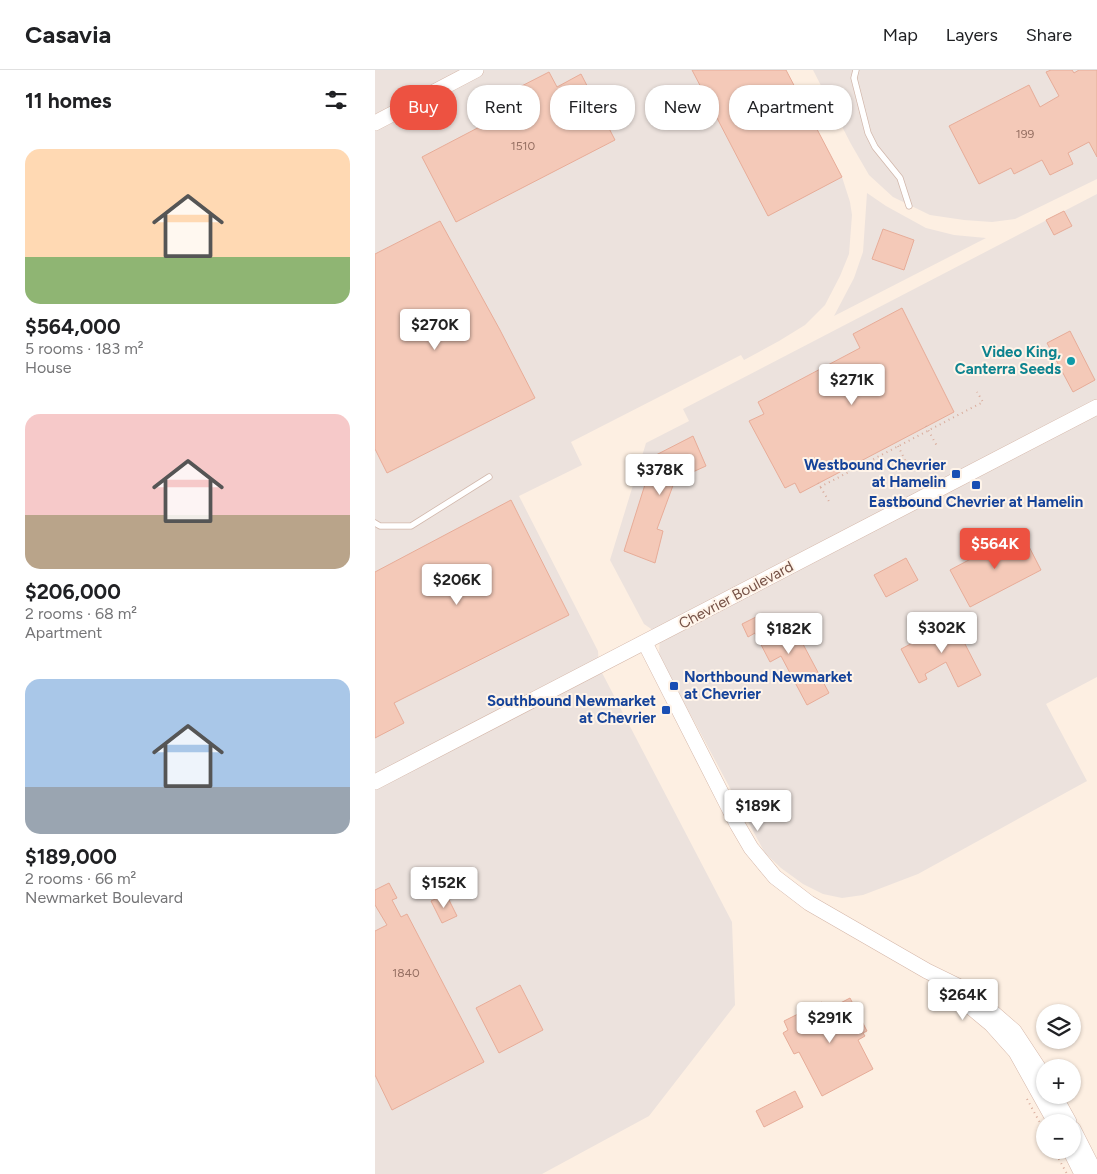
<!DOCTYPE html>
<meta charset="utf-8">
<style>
body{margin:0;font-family:Figtree,sans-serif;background:#f2f2f2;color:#202124;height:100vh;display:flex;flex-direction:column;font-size:19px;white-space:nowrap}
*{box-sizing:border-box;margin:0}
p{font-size:16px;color:#757577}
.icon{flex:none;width:28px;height:28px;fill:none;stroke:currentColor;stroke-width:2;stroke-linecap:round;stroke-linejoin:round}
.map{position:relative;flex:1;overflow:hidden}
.panel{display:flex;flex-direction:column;background:#fff;width:375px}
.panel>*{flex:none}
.banner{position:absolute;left:15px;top:15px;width:475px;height:45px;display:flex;gap:10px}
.tools{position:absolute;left:661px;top:934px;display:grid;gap:10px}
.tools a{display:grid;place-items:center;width:45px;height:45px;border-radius:50%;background:#fff;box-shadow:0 1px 4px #0004;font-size:25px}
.price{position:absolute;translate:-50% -42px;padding:0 11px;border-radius:5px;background:#fff;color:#222;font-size:16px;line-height:32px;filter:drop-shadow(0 1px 2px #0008)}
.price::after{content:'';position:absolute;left:50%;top:30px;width:15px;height:11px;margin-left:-8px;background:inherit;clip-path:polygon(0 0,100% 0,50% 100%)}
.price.active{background:#ed5241;color:#fff}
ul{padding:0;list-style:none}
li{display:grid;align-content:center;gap:10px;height:265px;padding:0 25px}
li span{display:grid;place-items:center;height:155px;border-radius:15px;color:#555}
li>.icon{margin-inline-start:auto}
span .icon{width:90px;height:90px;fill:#fffc;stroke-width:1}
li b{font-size:21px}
h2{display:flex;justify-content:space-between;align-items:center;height:60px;padding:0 25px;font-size:21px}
.pill{padding:0 18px;border-radius:20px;background:#fff;box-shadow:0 1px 4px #0004;font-size:18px;line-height:45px}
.pill.active{background:#ed5241;color:#fff}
header{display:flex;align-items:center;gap:30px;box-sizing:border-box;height:70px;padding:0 25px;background:#fff;border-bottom:1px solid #e0e0e0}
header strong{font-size:24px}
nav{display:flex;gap:28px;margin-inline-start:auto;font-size:18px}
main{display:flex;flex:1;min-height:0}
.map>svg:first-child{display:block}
.industrial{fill:#ece2dd}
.building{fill:#f4c9b8;stroke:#e7ac98}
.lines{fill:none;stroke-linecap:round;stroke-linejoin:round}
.lane-casing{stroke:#d1b7ab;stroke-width:7}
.secondary-casing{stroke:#d4b6a8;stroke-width:16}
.path{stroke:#d9ac9c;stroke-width:2;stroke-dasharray:1 4;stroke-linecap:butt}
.lane{stroke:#fff;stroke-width:5.5}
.secondary{stroke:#fff;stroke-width:15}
.culture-dot{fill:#0f9aa8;stroke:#fff4e9;stroke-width:2}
.transit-dot{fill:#1a4fb4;stroke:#fff4e9;stroke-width:2}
.labels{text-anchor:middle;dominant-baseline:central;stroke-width:4;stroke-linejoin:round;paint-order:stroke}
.number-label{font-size:12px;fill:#967063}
.culture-label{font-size:15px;font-weight:bold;fill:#0d838f;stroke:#fff4e9;text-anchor:end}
.transit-label{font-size:15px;font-weight:bold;fill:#164399;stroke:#fff4e9;text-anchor:end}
.street-label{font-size:15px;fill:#765247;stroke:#fff4e9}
</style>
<header>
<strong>Casavia</strong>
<nav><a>Map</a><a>Layers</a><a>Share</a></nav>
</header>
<main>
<section class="panel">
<h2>11 homes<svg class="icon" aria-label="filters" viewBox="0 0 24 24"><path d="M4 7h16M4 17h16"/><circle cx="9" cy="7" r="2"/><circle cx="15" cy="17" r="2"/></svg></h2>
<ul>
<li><span style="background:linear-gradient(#ffd9b3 70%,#8fb573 0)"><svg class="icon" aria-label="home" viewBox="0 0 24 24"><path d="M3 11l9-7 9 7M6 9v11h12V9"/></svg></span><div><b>$564,000</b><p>5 rooms · 183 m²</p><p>House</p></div></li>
<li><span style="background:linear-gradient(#f6c9c9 65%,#b9a48a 0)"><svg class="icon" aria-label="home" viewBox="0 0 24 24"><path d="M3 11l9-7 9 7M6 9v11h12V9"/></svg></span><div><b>$206,000</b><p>2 rooms · 68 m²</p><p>Apartment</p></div></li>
<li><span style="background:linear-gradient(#a9c7e8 70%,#9aa5b1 0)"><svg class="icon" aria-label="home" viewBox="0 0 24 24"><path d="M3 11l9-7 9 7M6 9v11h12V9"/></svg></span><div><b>$189,000</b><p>2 rooms · 66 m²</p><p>Newmarket Boulevard</p></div></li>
</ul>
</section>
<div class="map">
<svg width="722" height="1104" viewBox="0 0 722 1104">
<rect width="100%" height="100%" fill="#fdefe2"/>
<!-- industrial -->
<path class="industrial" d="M0 0H411L467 107 475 132 477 145 474 184 465 206 450 235 430 255 404 271 369 290 366 285 196 372 207 395 144 426 223 581 224 597 357 852 360 935 274 1046 167 1104H0Z
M438 0H722V109L640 149 617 152 589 150 555 145 518 127 494 105 476 74Z
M492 123 511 136 551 158 579 165 611 168 459 246 479 208 488 182Z
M722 124V607L671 634 712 711 543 804 488 825 467 828 448 824 428 814 406 798 390 783 284 586 285 565 269 554 235 490 271 373 314 351 308 339Z"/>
<!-- building -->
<path class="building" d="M317 0H411L467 107 393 146Z
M676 0H697L699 3 704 0H722V87L714 72 693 83 698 94 675 105 667 90 639 104 636 98 604 114 574 56 654 15 665 37 684 26 671 2Z
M174 2 182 17 206 4 240 70 81 152 47 87 137 40 129 25Z
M689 141 697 156 679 165 671 150Z
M65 151 125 260 160 328 12 403 0 379V184Z
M508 159 539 170 529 200 497 189Z
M527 238 579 342 425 423 420 413 410 418 374 351 389 344 383 332 485 278 478 264Z
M695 261 720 310 698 322 672 273Z
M318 366 331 396 300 410 282 459 288 461 280 493 249 481 279 386Z
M136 430 194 545 19 633 29 653 0 668V502Z
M647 463 666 500 595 537 575 500 607 483 605 479 612 476 614 480Z
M531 488 543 510 511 527 499 505Z
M385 545 392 557 413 546 454 623 432 635 406 586 395 592 380 563 373 567 367 554Z
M576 547 606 605 583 617 571 592 550 604 552 609 544 613 526 579 557 563 555 558Z
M14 813 22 828 17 830 26 847 32 844 109 992 17 1040 0 1005V861L12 855 0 835V820Z
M71 824 82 846 67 853 56 831Z
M145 915 168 960 124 983 101 938Z
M475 928 492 961 488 963 490 966 483 970 498 999 447 1026 424 982 419 984 408 963 413 960 409 951 447 932 452 940Z
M420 1021 428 1037 389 1057 381 1041Z"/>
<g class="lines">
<!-- lane casing -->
<g class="lane-casing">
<path id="lane" d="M481 0 479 8 493 63 500 77 525 108 534 136
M0 453 5 456H36L114 407"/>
</g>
<!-- secondary casing -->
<g class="secondary-casing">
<path id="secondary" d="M0 53 101 0
M270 573 362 754 376 778 400 807 434 833 552 901 593 921 639 961 670 1008
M0 712 722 337
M569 915 616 954 641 982 680 1052
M679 1025 694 1052
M698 1059 721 1104
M695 1080 707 1104"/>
</g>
<!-- path -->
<path class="path" d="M551 356 562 376
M523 376 531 392
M443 413 455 433
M445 417 608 332 602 322
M675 992 680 998
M652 1029 670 1062
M679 1080 692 1104"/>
<!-- lane -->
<use href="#lane" class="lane"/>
<!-- secondary -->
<use href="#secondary" class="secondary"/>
</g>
<!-- markers -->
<circle class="culture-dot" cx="696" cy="291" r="5"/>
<g class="transit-dot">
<rect x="576" y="399" width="10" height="10" rx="2.5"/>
<rect x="596" y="410" width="10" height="10" rx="2.5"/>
<rect x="294" y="611" width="10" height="10" rx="2.5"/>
<rect x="286" y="635" width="10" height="10" rx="2.5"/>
</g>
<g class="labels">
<!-- number labels -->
<g class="number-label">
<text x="650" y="64">199</text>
<text x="148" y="76">1510</text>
<text x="31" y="903">1840</text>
</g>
<!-- culture labels -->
<g class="culture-label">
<text x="686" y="282">Video King,<tspan x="686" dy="17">Canterra Seeds</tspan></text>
</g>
<!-- transit labels -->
<g class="transit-label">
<text x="571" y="395">Westbound Chevrier<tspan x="571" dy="17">at Hamelin</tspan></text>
<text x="601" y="432" text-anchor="middle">Eastbound Chevrier at Hamelin</text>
<text x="309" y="607" text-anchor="start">Northbound Newmarket<tspan x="309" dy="17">at Chevrier</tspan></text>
<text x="281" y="631">Southbound Newmarket<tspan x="281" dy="17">at Chevrier</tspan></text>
</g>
<!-- street labels -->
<g class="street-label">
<text transform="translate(361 525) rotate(-28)">Chevrier Boulevard</text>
</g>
</g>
</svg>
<div class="tools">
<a><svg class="icon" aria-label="layers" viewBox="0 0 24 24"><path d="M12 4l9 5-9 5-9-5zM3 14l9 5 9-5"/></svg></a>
<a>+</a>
<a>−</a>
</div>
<b class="price" style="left:60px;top:281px">$270K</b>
<b class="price" style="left:477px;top:336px">$271K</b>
<b class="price" style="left:285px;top:426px">$378K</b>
<b class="price active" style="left:620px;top:500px">$564K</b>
<b class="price" style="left:82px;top:536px">$206K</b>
<b class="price" style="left:567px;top:584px">$302K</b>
<b class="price" style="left:414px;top:585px">$182K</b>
<b class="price" style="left:383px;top:762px">$189K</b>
<b class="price" style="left:69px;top:839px">$152K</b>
<b class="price" style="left:588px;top:951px">$264K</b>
<b class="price" style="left:455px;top:974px">$291K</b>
<div class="banner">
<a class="pill active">Buy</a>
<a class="pill">Rent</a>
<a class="pill">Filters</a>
<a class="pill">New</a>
<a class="pill">Apartment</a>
</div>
</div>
</main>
